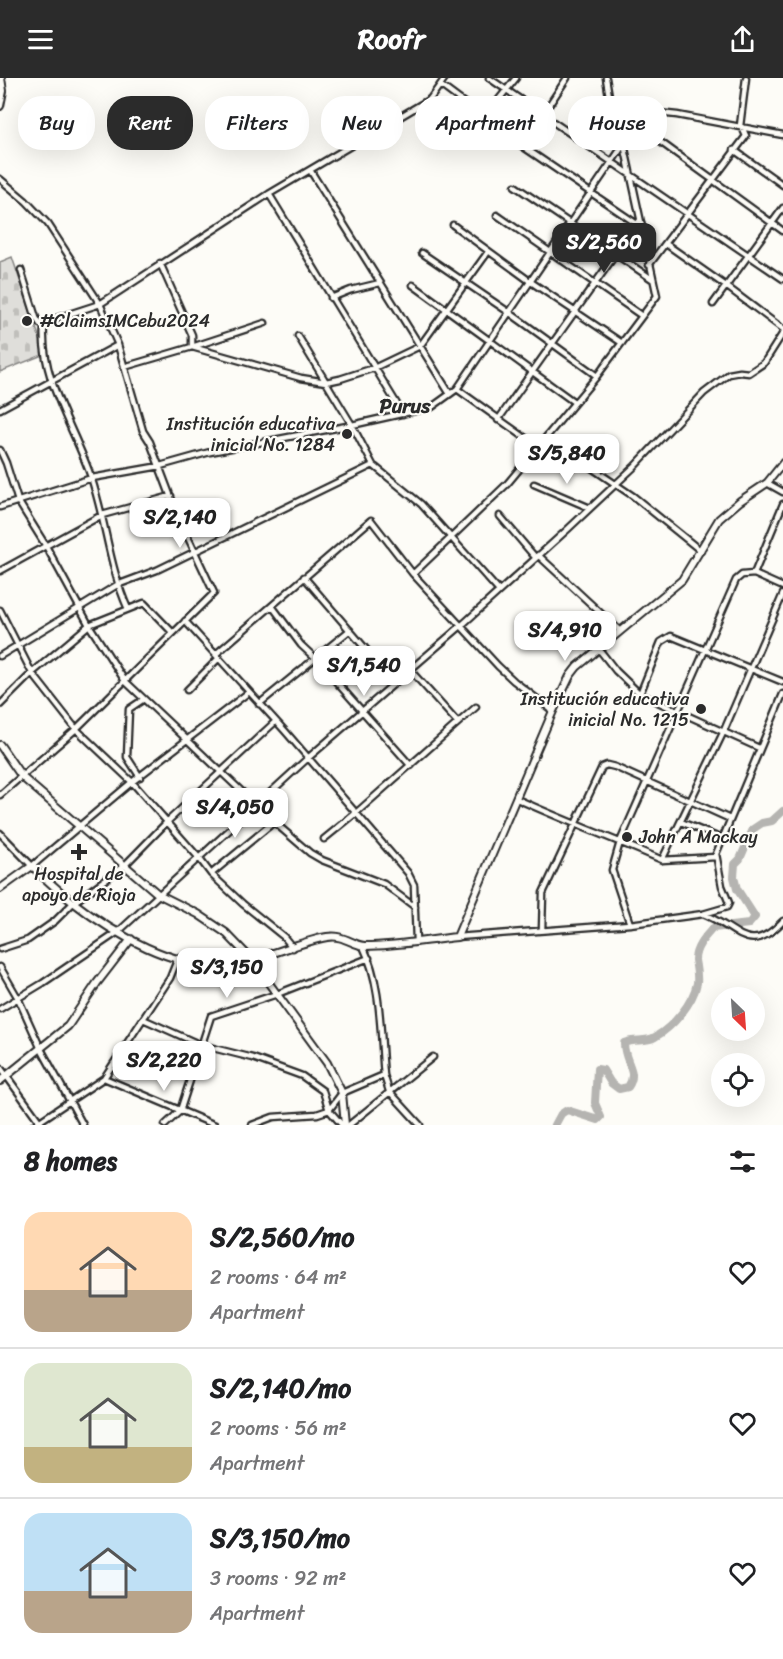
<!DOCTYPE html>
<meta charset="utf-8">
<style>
body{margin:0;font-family:Sriracha,sans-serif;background:#f6f6f6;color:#202124;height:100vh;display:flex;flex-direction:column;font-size:22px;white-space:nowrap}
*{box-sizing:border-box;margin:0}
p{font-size:20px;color:#757577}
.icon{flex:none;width:33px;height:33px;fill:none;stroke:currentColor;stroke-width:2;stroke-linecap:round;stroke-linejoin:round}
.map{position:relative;height:1047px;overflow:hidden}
.drawer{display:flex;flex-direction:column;background:#fff;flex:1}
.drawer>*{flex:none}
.guide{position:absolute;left:18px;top:18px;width:747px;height:54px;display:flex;gap:12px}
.needle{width:39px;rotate:155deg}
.controls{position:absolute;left:711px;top:909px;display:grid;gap:12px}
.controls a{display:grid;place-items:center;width:54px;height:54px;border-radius:50%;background:#fff;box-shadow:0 6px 24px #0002;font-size:30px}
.price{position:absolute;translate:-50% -51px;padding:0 14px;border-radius:12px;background:#fff;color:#222;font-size:20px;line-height:39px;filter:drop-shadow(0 2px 3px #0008)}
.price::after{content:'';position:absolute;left:50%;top:36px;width:18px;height:14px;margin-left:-9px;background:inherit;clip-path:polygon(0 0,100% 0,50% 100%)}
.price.current{background:#2b2b2b;color:#fff}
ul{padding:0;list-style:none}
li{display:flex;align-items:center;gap:18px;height:150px;padding:0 24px}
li+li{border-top:2px solid #e0e0e0}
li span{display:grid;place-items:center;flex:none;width:168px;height:120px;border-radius:18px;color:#555}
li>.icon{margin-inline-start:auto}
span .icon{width:72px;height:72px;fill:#fffc;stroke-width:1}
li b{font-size:26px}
h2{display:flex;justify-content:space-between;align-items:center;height:72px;padding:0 24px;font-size:26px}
.pill{padding:0 21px;border-radius:24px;background:#fff;box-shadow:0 6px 24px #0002;font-size:21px;line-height:54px}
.pill.current{background:#2b2b2b;color:#fff}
header{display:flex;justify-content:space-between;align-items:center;height:78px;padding:0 24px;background:#2b2b2b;color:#fff;font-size:27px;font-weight:700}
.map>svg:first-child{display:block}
.cemetery{fill:url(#cemetery-stones);stroke:#858482;stroke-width:1.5}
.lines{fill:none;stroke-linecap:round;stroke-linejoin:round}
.river{stroke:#b5b4b1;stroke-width:8}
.street-casing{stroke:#2b2b2b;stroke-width:9}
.secondary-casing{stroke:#2b2b2b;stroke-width:10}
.street{stroke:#fdfcf7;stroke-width:4.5}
.secondary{stroke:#fdfcf7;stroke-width:6}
.poi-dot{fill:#2b2b2b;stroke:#fdfcf7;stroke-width:2}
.labels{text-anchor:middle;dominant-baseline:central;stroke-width:4.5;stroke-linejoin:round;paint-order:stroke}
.poi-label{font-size:18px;fill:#2b2b2b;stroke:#fdfcf7;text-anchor:start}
.neighbourhood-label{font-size:20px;font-weight:bold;fill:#2b2b2b;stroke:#fdfcf7}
</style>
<header><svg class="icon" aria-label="menu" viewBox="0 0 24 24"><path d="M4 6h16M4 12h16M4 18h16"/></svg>Roofr<svg class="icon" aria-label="share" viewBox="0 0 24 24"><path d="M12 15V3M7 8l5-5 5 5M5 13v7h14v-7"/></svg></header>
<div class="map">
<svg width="783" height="1047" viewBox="0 0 783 1047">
<defs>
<pattern id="cemetery-stones" width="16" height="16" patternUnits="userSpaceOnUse" patternTransform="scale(1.5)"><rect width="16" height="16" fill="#dfdeda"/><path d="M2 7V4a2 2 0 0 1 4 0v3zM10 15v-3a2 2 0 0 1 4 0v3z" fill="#c0bfbb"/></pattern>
</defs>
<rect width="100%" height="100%" fill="#fdfcf7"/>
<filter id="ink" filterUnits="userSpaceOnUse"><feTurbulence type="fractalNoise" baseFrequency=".0167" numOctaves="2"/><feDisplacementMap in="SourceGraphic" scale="12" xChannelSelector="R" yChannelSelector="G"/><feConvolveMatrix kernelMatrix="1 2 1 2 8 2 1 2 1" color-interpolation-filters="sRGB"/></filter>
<g filter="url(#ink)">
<!-- cemetery -->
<path class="cemetery" d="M12 179 45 276 0 294V184Z"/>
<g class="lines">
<!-- river -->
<path class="river" d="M555 1047 561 1036 567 1032 598 1042 601 1039 595 1025 597 991 603 992 611 1005 619 1011 628 1009C639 993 624 985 624 965 635 960 645 965 655 959 673 949 693 925 697 905 698 897 696 889 695 882 695 869 705 859 713 850L749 846 755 839 737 811 734 799 735 786 740 781 753 751 762 745 772 743 783 733"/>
<!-- street casing -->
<g class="street-casing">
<path id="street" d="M489 0 783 201
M440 7 522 68 637 146
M611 30 677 37 783 57
M484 40 516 0
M740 48 746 0
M655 60 783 153
M522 68 567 0
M734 72 783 107
M310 92 450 316
M0 101 26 123 48 146 100 226 118 267 143 353 150 364 178 438 214 515 76 651 0 717
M515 108 652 201
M269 116 403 336
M497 137 642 238
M453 147 531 204 622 265
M666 166 726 208 783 251
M422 175 510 235 597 298
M160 185 192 257V269L265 245
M649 187 746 58 742 49
M21 192 36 240 40 246 44 248
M413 207 574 324
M331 220 351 212 380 205
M713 226 783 130
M298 258 352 347 373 387 421 426 498 512
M124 289 192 269 301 300 326 304 340 301 374 290 420 268 488 174
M457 311 538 369
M0 331 118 267
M498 342 640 142
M546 359 633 418 701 473
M0 372 6 385 18 423 46 468 89 547 125 603 274 744 310 775 322 782 384 806 415 829
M767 405 783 414
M534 406 590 430
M0 429 92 400 160 388 210 374 352 347 432 329 457 311 624 66
M500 438 535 479
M538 477 620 553
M0 493 102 437 171 418
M754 496 783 509
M304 499 395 605
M272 528 301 567 316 581 411 688
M128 531C109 489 106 443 91 399 75 351 40 301 44 248L57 240 100 226 269 116 430 21 445 0
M0 532 32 595 76 651 132 704 199 780 211 796 243 826 284 859 293 870
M185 543 285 653 408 795 414 807 416 864
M598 570 616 593 640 616 759 670
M216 576 371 442 413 496
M0 578 117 507 157 492 373 387
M410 592 458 645
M187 612 219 580
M640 616 661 564 671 558 783 604
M259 626 350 552
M0 627 32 595 89 547 144 525 173 555
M553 633 514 603 498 588 413 496 507 406 597 298 657 218 624 66 611 30 606 0
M140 699 127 679 129 631 144 621
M517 721C565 743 614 761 662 782L723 655 783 516
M681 744 722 761
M0 755 32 788 132 704 249 614
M324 761 356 735 476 629
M662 782 716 779
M211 796 274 744
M703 836C738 849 748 880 783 843
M630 846 612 792 620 764 736 502 742 497 754 496 783 426
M542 852 543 815 602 689 607 687 615 689 730 741
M457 859 630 846 703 836 727 829 729 825 722 808 716 776 783 616
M0 871 28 862 55 843 73 825 125 787 168 743 275 644
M0 889 18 920 41 971 83 1047
M0 931 43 905 118 854 308 680 462 547 568 451 634 389 704 315 729 296 740 294 749 295 764 285 783 255
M143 941 201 967 253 980 302 998 323 1013 329 1032 342 1047
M0 989 42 1047
M384 997 389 1013 420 1047
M104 1000 215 1047
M34 1047 104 1000 170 900 178 880
M165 1047 180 1033 211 938 277 916 369 880
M252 1047 273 1039 317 1036 329 1032 342 1015 384 997C380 955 382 907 363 868
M349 1047 433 979"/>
</g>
<!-- secondary casing -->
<g class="secondary-casing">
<path id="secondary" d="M0 28 3 13 1 0
M0 667 22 699 158 816 198 836 226 855 252 882 327 985 342 1015 345 1047
M0 811 32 788C45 800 58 813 73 824 112 855 179 894 230 886 264 882 294 865 327 859 344 856 353 868 366 868 396 868 427 862 457 859L553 633 570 598 577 589 682 502 719 441 740 423 767 405 783 385
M0 1003 68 948 97 905 131 861"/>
</g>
<!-- street -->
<use href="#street" class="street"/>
<!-- secondary -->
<use href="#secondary" class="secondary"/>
</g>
</g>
<!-- markers -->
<g class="poi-dot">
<circle cx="27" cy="243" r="6"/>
<circle cx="347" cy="356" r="6"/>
<circle cx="701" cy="631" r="6"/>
<circle cx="627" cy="759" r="6"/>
<path d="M76 765h6v6h6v6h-6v6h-6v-6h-6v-6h6z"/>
</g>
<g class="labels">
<!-- poi labels -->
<g class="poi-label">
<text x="39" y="243">#ClaimsIMCebu2024</text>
<text x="335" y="346" text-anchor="end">Institución educativa<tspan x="335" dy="21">inicial No. 1284</tspan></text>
<text x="689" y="621" text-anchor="end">Institución educativa<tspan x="689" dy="21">inicial No. 1215</tspan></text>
<text x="639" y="759">John A Mackay</text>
<text x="79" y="796" text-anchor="middle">Hospital de<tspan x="79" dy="21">apoyo de Rioja</tspan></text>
</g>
<!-- neighbourhood labels -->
<g class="neighbourhood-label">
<text x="405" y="328">Purus</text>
</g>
</g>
</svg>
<div class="controls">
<a><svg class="needle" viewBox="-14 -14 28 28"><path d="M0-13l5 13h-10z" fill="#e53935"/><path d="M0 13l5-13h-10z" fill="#757577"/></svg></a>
<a><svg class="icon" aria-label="locate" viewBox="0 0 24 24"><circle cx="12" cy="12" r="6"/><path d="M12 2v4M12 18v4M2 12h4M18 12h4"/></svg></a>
</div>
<b class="price current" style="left:604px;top:196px">S/2,560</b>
<b class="price" style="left:567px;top:407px">S/5,840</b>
<b class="price" style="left:180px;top:471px">S/2,140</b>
<b class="price" style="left:565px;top:584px">S/4,910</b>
<b class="price" style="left:364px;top:619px">S/1,540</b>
<b class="price" style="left:235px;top:761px">S/4,050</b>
<b class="price" style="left:227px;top:921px">S/3,150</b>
<b class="price" style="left:164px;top:1014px">S/2,220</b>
<div class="guide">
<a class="pill">Buy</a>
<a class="pill current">Rent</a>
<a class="pill">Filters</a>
<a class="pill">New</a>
<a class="pill">Apartment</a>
<a class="pill">House</a>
</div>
</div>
<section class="drawer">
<h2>8 homes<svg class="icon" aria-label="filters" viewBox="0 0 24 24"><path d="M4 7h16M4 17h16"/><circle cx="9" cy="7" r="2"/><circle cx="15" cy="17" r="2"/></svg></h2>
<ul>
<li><span style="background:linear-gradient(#ffd9b3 65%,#b9a48a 0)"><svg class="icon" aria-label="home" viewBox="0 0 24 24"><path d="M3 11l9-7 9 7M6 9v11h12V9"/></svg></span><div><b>S/2,560/mo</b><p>2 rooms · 64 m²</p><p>Apartment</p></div><svg class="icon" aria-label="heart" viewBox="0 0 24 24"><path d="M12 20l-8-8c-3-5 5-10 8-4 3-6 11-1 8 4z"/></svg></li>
<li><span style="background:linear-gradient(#dfe7d0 70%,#c2b280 0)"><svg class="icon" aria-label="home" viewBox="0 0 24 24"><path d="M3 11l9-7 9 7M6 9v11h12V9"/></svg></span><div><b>S/2,140/mo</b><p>2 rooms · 56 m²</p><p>Apartment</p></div><svg class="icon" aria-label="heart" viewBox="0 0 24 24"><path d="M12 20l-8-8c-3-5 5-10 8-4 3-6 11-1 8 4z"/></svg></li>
<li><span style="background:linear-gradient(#bfe0f5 65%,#b9a48a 0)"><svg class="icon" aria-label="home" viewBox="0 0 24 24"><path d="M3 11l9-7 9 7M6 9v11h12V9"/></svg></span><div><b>S/3,150/mo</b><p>3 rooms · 92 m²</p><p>Apartment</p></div><svg class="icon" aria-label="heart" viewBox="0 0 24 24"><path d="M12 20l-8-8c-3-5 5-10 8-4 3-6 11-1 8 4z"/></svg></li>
</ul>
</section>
